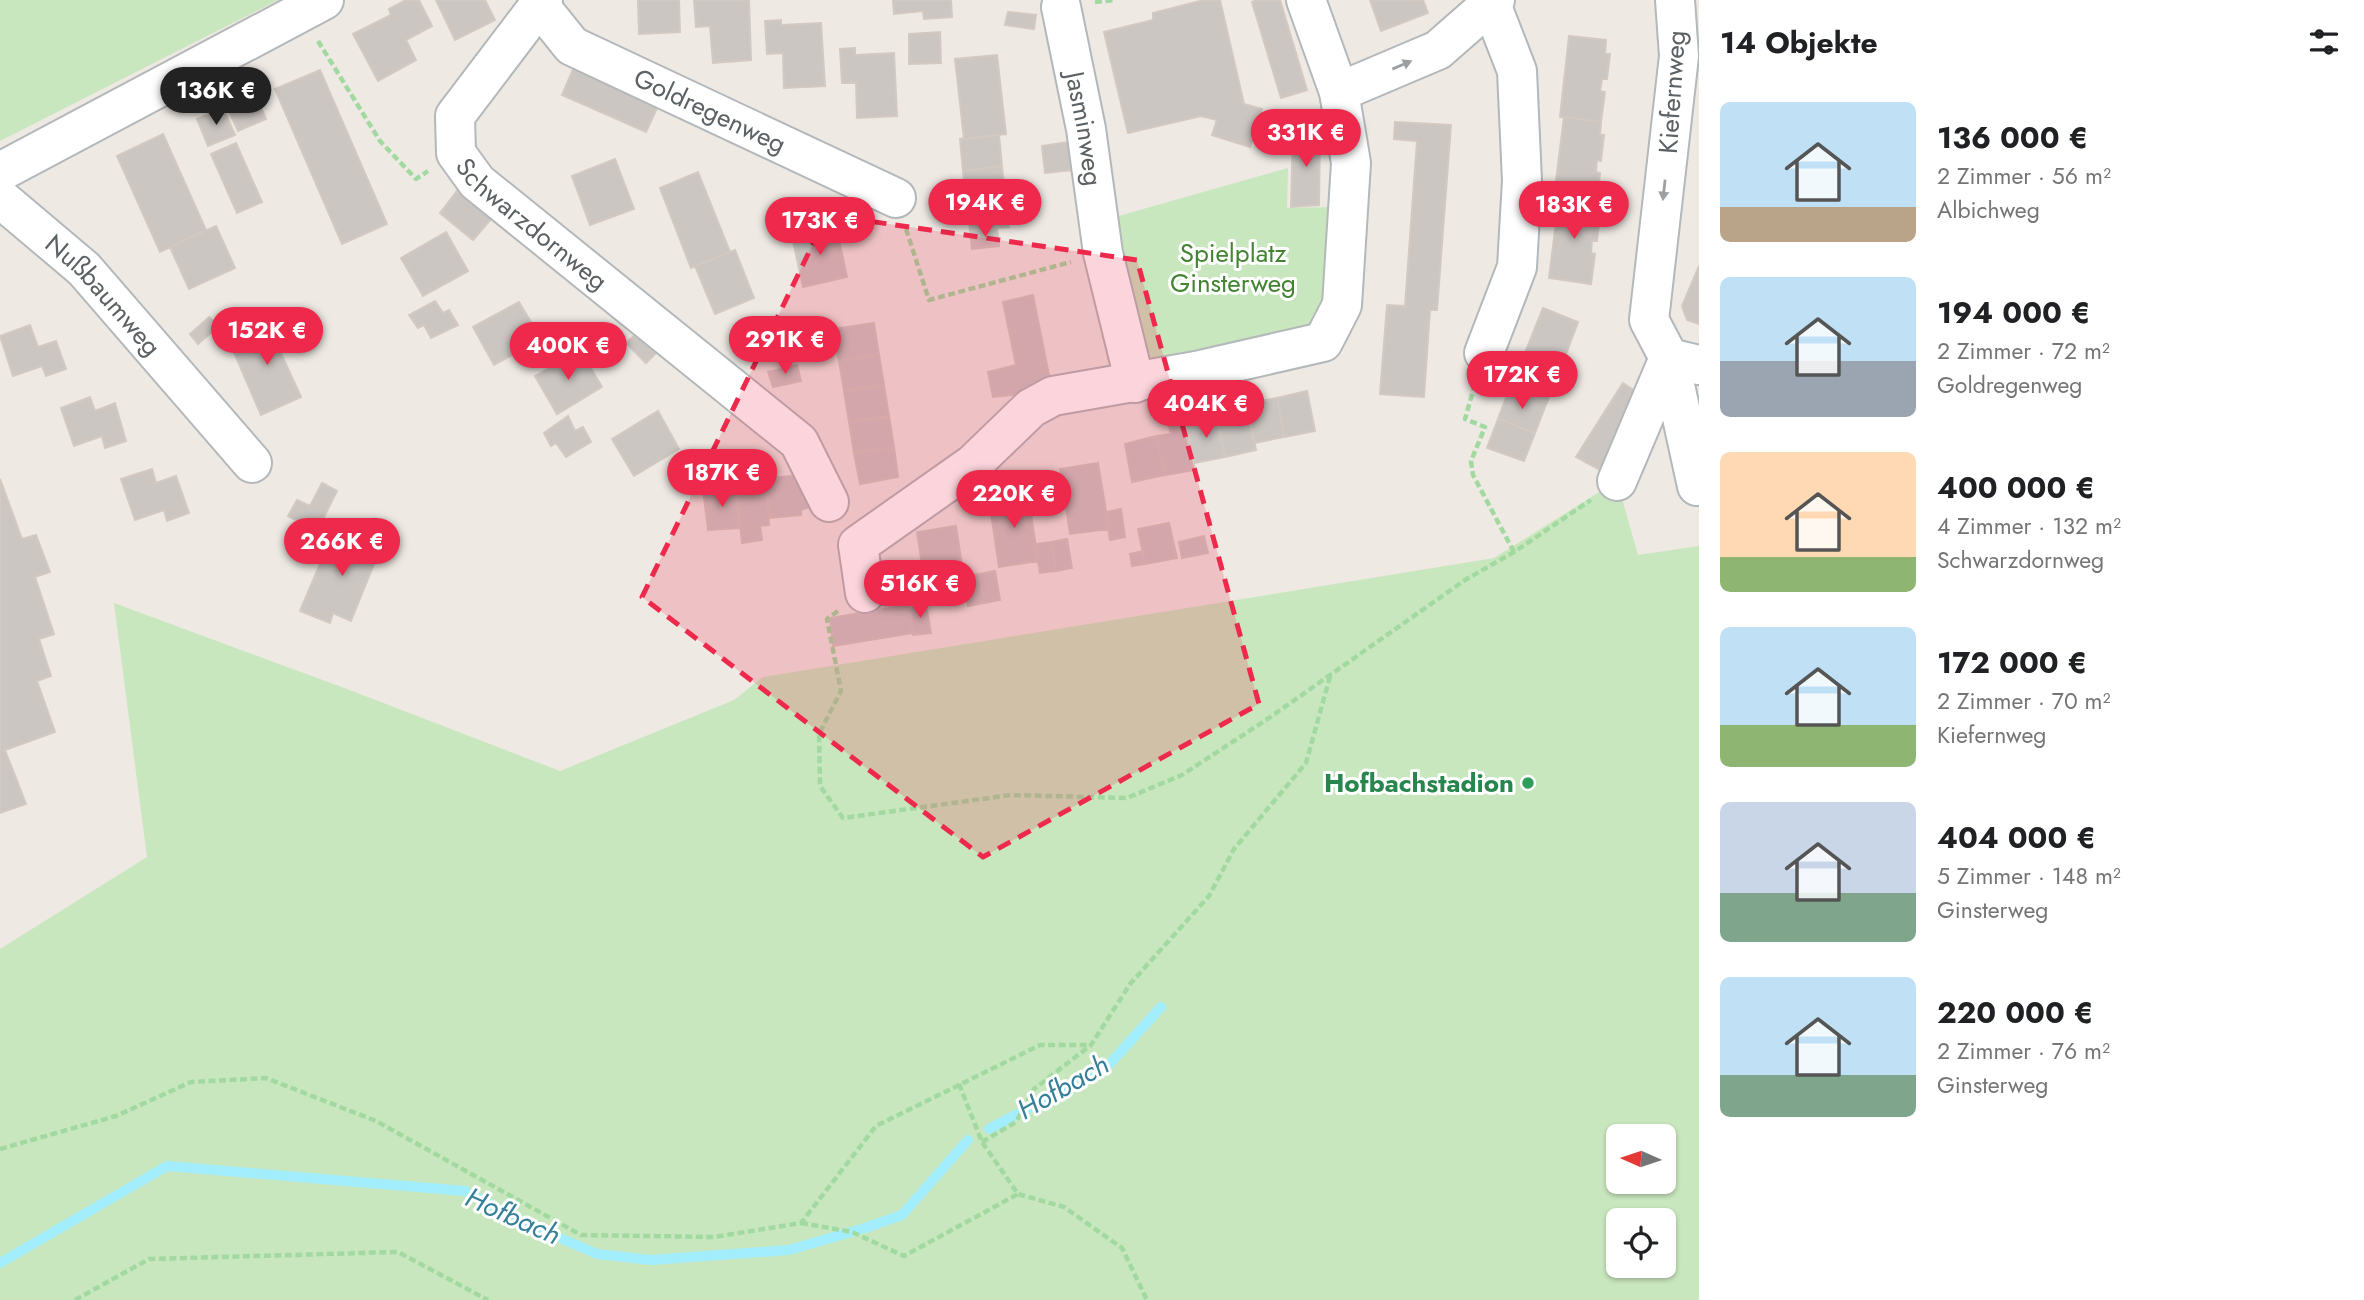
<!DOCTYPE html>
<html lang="de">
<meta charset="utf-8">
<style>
body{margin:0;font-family:Jost,sans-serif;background:#f6f6f6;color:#202124;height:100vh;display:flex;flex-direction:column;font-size:26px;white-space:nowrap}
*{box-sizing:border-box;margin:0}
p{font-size:23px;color:#757577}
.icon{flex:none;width:38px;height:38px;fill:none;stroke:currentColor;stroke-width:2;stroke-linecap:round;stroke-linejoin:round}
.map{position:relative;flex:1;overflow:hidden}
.side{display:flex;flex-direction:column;background:#fff;width:665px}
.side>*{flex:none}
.needle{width:46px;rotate:273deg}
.buttons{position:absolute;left:1606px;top:1124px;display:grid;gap:14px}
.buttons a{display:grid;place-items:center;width:70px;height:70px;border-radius:10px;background:#fff;box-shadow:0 2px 5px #0004;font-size:35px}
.price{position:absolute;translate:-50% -60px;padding:0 16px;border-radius:24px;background:#ee294c;color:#fff;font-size:23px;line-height:46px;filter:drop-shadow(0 2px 4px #0008)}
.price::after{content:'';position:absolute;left:50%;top:42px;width:21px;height:16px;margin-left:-10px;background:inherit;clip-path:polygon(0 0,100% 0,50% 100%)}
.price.current{background:#222;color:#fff}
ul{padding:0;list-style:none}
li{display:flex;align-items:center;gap:21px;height:175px;padding:0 21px}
li span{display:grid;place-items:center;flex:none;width:196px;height:140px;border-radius:10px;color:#555}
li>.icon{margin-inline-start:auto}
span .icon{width:84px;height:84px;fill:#fffc;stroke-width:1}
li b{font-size:30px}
h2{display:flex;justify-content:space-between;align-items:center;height:84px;padding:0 21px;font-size:30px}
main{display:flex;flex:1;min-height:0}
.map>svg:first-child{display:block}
.green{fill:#c9e7be;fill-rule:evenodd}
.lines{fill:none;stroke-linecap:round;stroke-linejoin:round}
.stream{stroke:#a2eeff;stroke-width:10}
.building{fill:#cbc6c2;stroke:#d3c9c1;stroke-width:2}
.minor-casing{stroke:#b3b8bb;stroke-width:42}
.path{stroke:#a1d9a1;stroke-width:4.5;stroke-dasharray:7 3.5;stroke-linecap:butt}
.minor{stroke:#fff;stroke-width:38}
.oneway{fill:#9da0a2}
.marked{fill:#ee294c;fill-opacity:0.2;stroke:#ee294c;stroke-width:5;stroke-dasharray:14 9;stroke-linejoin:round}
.leisure-dot{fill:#2e9e5b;stroke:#fff;stroke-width:2.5}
.labels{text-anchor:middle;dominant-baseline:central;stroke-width:6;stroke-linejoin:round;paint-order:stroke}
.street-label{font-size:26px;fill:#5b6164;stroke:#fff}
.park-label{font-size:26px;fill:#438432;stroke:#fff}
.leisure-label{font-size:26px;font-weight:bold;fill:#27864d;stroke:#fff;text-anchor:end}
.water-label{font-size:28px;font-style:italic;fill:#357f99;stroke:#fff}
</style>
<main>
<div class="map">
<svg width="1699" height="1300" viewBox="0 0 1699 1300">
<rect width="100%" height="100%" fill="#eee9e3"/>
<!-- green -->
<path class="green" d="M0 0H278L0 141Z
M1288 168 1287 208 1332 207 1323 301 1306 335 1157 365 1130 340 1108 219Z
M1617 481 1638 555 1699 546V1300H0V949L147 857 114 603 347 689 560 771 734 700 763 677 1494 558ZM1619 1136H1664V1181H1619ZM1619 1220H1664V1265H1619Z"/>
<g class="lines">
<!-- stream -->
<path class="stream" d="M989 1129 1107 1067 1161 1007
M0 1263 167 1166 465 1191 530 1225 597 1254 651 1260 789 1250 865 1228 902 1215 968 1140"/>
</g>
<!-- building -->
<path class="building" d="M406 0H419L432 26 406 40 416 60 378 81 353 34 391 15 389 9Z
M436 0H485L495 20 455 40Z
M638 0H679L680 32 639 34Z
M694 0H749L751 60 713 63 710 26 696 27Z
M893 0H951L952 17 924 19 923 11 894 14Z
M1204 0H1220L1244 104 1262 109 1250 147 1212 135 1217 120 1201 116 1128 133 1104 32 1153 20V13Z
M1257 0H1280L1307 90 1281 98 1252 2Z
M1370 0H1423L1428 13 1381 31Z
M1008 12 1036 15 1034 29 1005 25Z
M781 20V25L821 23 825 86 784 88 783 53 767 54 765 21Z
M940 32 941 63 909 64V34Z
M1569 36 1606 40 1605 54H1610L1607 79H1602L1600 91 1605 92 1601 122 1560 117Z
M855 48V55L894 53 897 116 857 118 856 83H842L840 49Z
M997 55 1006 134 964 139 955 59Z
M574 67 659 104 646 132 562 95Z
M320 70 387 224 342 244 275 89Z
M255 94 266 119 238 131 227 107Z
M223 108 235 135 208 146 197 119Z
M1564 117 1601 122 1600 135H1604L1601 161 1597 160 1596 172 1600 173 1597 203 1554 197Z
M1395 122 1451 125 1437 310H1430L1424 397 1380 394 1387 305 1405 306 1417 141 1394 139Z
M1320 132 1319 205 1291 207 1293 133Z
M163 134 206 230 160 252 117 156Z
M999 135 1002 166 963 171 960 139Z
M1069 142 1072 170 1045 173 1042 146Z
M236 143 262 202 237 213 211 154Z
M615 159 634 209 590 225 572 176Z
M1002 166 1005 196 966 200 963 171Z
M698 172 730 252 691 268 660 188Z
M457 191 492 218 473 240 440 213Z
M1005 196 1009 227 970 231 966 200Z
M1559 198 1597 203 1595 216H1600L1597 241H1592L1591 253 1595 254 1591 284 1549 278Z
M216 226 235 268 189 289 170 247Z
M836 226 847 277 803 287 792 236Z
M997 228 999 246 972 249 970 231Z
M446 232 468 271 423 296 401 258Z
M735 250 754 298 715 314 695 266Z
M1699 266V324L1687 320 1682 306Z
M1033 295 1051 385 1022 394 993 397 988 372 1016 365 1003 302Z
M435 301 443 313 449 310 458 325 431 338 424 325 418 328 409 315Z
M519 302 541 339 494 365 473 327Z
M1543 308 1578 322 1559 373 1522 360Z
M209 317 219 326 198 344 190 334Z
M282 320 292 340 278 347 301 397 261 415 230 343Z
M874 323 879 355 839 361 833 329Z
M30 325 38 347 56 341 66 369 46 376 42 366 13 376 0 336Z
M637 333 657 352 646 363 626 343Z
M580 350 602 387 557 414 535 376Z
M879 355 884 385 844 391 839 361Z
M1522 360 1559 373 1547 402 1509 390Z
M797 365 801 381 773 387 768 372Z
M1623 383 1645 398 1600 470 1576 457Z
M884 385 889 416 849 422 844 391Z
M1509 390 1547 402 1535 433 1498 419Z
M1307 391 1315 431 1284 437 1277 398Z
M90 397 95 411 115 403 126 441 105 448 102 436 74 446 61 408Z
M1277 398 1284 437 1254 443 1246 404Z
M658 411 679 449 634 476 612 439Z
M1248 411 1256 450 1225 457 1217 417Z
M568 416 575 431 583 427 591 442 566 457 556 443 551 446 544 433Z
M889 416 894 447 854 453 849 422Z
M1217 417 1225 457 1194 463 1186 423Z
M1498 419 1535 433 1524 461 1487 448Z
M1186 423 1195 470 1165 475 1156 436 1171 434 1169 427Z
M1156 436 1165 475 1132 482 1125 444Z
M894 447 898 477 860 484 854 453Z
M1098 463 1109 529 1070 534 1060 469Z
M152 469 156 483 176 476 189 513 167 521 164 510 135 520 121 479Z
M796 475 821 503 801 510V515L770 518 766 479Z
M0 479 22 539 36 535 50 572 35 577 54 634 39 639 51 676 37 681 55 732 5 750 26 804 0 813Z
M322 483 337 491 317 531 288 516 297 500 310 506Z
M766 483 769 525 760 526 762 540 742 543 736 487Z
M736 487 739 528 708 530 703 490Z
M1028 494 1038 561 999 567 989 500Z
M1121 509 1125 537 1110 540 1106 512Z
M1169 523 1177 558 1145 564 1138 529Z
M956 526 966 592 927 598 917 532Z
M343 531 357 536 358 534 365 536 367 533 381 539 379 543 382 544 351 621 333 613 330 623 300 611 322 559 331 562Z
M1204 536 1208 553 1182 558 1179 542Z
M1067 539 1072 568 1056 571 1051 542Z
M1051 542 1056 571 1040 573 1035 544Z
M1143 551 1145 564 1132 566 1130 554Z
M995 571 1000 600 984 603 979 574Z
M979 574 984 603 968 606 963 577Z
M908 605 913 633 833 646 830 618Z
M926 605 931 633 913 635 909 608Z"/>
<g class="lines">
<!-- minor casing -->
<g class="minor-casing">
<g id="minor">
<path id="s1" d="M543 0 455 116 456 153 477 182 799 442 829 502"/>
<path d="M1675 0 1679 56 1649 320 1669 358 1699 365"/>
<path id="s2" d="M539 5 572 46 896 198"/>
<path id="s3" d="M1061 7 1086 129 1103 253 1135 383"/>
<path d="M1339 92 1438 50 1495 0"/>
<path d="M0 172 324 0"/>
<path id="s4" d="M0 198 84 269 252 463"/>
<path d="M1484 353 1517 267 1522 181 1517 71 1491 4"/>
<path d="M1617 481 1669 358 1697 486"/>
<path d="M865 593 858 545 973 464 1031 408 1053 396 1196 371 1323 342 1342 305 1351 163 1339 92 1306 0"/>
</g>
</g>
<!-- path -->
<path class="path" d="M1095 2 1115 0
M318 41 380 141 416 179 428 171
M906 229 929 300 1071 262
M1475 384 1465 419 1485 427 1471 461 1473 475 1514 552
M838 611 827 619 841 691 819 734 820 786 843 818 1011 795 1127 798 1182 775 1269 718 1465 580 1514 552 1591 500
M959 1084 982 1142 1018 1194 1064 1207 1122 1248 1147 1300
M982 1142 1016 1122 1034 1089 1091 1045 1130 984 1209 896 1234 849 1306 763 1331 673
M0 1149 116 1116 191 1082 266 1078 376 1121 581 1235 714 1237 801 1223 876 1126 1040 1045H1091
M801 1223 852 1232 904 1256 1018 1194
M75 1300 149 1259 398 1252 488 1300"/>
<!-- minor -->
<use href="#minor" class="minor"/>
</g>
<!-- one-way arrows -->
<defs><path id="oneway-solid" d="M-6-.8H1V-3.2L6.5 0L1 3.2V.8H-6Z" transform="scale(1.75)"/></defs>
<g class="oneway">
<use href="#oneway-solid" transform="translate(1402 65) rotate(-23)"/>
<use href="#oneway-solid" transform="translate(1664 190) rotate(96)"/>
</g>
<!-- marked area -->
<path class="marked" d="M827 215 1137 260 1259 704 983 857 642 597Z"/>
<!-- markers -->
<circle class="leisure-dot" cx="1528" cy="783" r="7"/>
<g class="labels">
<!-- street labels -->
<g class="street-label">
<text transform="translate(1672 92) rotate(-86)">Kiefernweg</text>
<text stroke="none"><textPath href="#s2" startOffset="205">Goldregenweg</textPath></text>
<text stroke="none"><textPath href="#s3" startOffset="124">Jasminweg</textPath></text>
<text stroke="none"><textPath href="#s1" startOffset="287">Schwarzdornweg</textPath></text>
<text stroke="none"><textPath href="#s4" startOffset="142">Nußbaumweg</textPath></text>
</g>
<!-- park labels -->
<g class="park-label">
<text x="1233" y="253">Spielplatz<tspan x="1233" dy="30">Ginsterweg</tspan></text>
</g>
<!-- leisure labels -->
<g class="leisure-label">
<text x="1514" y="783">Hofbachstadion</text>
</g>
<!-- water labels -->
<g class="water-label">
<text transform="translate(1063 1087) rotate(-30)">Hofbach</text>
<text transform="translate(513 1216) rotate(24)">Hofbach</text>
</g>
</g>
</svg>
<div class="buttons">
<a><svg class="needle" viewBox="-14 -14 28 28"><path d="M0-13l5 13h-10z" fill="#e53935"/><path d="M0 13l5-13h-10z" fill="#757577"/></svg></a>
<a><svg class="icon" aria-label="locate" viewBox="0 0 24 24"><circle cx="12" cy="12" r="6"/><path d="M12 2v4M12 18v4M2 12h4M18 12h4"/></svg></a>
</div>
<b class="price current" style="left:216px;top:127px">136K €</b>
<b class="price" style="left:1306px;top:169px">331K €</b>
<b class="price" style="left:985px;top:239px">194K €</b>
<b class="price" style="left:1574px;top:241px">183K €</b>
<b class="price" style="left:820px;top:257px">173K €</b>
<b class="price" style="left:267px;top:367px">152K €</b>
<b class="price" style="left:785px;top:376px">291K €</b>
<b class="price" style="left:568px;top:382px">400K €</b>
<b class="price" style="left:1522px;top:411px">172K €</b>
<b class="price" style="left:1206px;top:440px">404K €</b>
<b class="price" style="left:722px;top:509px">187K €</b>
<b class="price" style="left:1014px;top:530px">220K €</b>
<b class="price" style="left:342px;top:578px">266K €</b>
<b class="price" style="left:920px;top:620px">516K €</b>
</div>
<section class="side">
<h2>14 Objekte<svg class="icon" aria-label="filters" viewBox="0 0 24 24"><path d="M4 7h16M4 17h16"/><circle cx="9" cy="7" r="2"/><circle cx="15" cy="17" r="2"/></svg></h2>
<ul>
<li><span style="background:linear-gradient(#bfe0f5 75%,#b9a48a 0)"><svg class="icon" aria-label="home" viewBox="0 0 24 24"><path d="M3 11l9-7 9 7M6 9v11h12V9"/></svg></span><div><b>136 000 €</b><p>2 Zimmer · 56 m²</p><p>Albichweg</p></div></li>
<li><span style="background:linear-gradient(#bfe0f5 60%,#9aa5b1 0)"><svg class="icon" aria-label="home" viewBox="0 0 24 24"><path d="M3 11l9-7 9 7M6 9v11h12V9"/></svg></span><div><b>194 000 €</b><p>2 Zimmer · 72 m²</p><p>Goldregenweg</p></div></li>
<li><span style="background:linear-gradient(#ffd9b3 75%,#8fb573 0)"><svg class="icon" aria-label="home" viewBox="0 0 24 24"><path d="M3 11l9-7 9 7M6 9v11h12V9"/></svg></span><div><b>400 000 €</b><p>4 Zimmer · 132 m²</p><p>Schwarzdornweg</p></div></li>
<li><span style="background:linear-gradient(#bfe0f5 70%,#8fb573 0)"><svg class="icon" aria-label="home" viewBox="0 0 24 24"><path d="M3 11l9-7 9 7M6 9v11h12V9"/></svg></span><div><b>172 000 €</b><p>2 Zimmer · 70 m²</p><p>Kiefernweg</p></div></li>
<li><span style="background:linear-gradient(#c9d6e8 65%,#7fa58c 0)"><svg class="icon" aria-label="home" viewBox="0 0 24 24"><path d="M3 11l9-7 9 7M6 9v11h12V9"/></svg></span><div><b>404 000 €</b><p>5 Zimmer · 148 m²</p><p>Ginsterweg</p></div></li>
<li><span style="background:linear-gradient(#bfe0f5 70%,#7fa58c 0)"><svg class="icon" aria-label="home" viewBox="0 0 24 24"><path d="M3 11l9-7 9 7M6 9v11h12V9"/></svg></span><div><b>220 000 €</b><p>2 Zimmer · 76 m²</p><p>Ginsterweg</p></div></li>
</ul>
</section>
</main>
